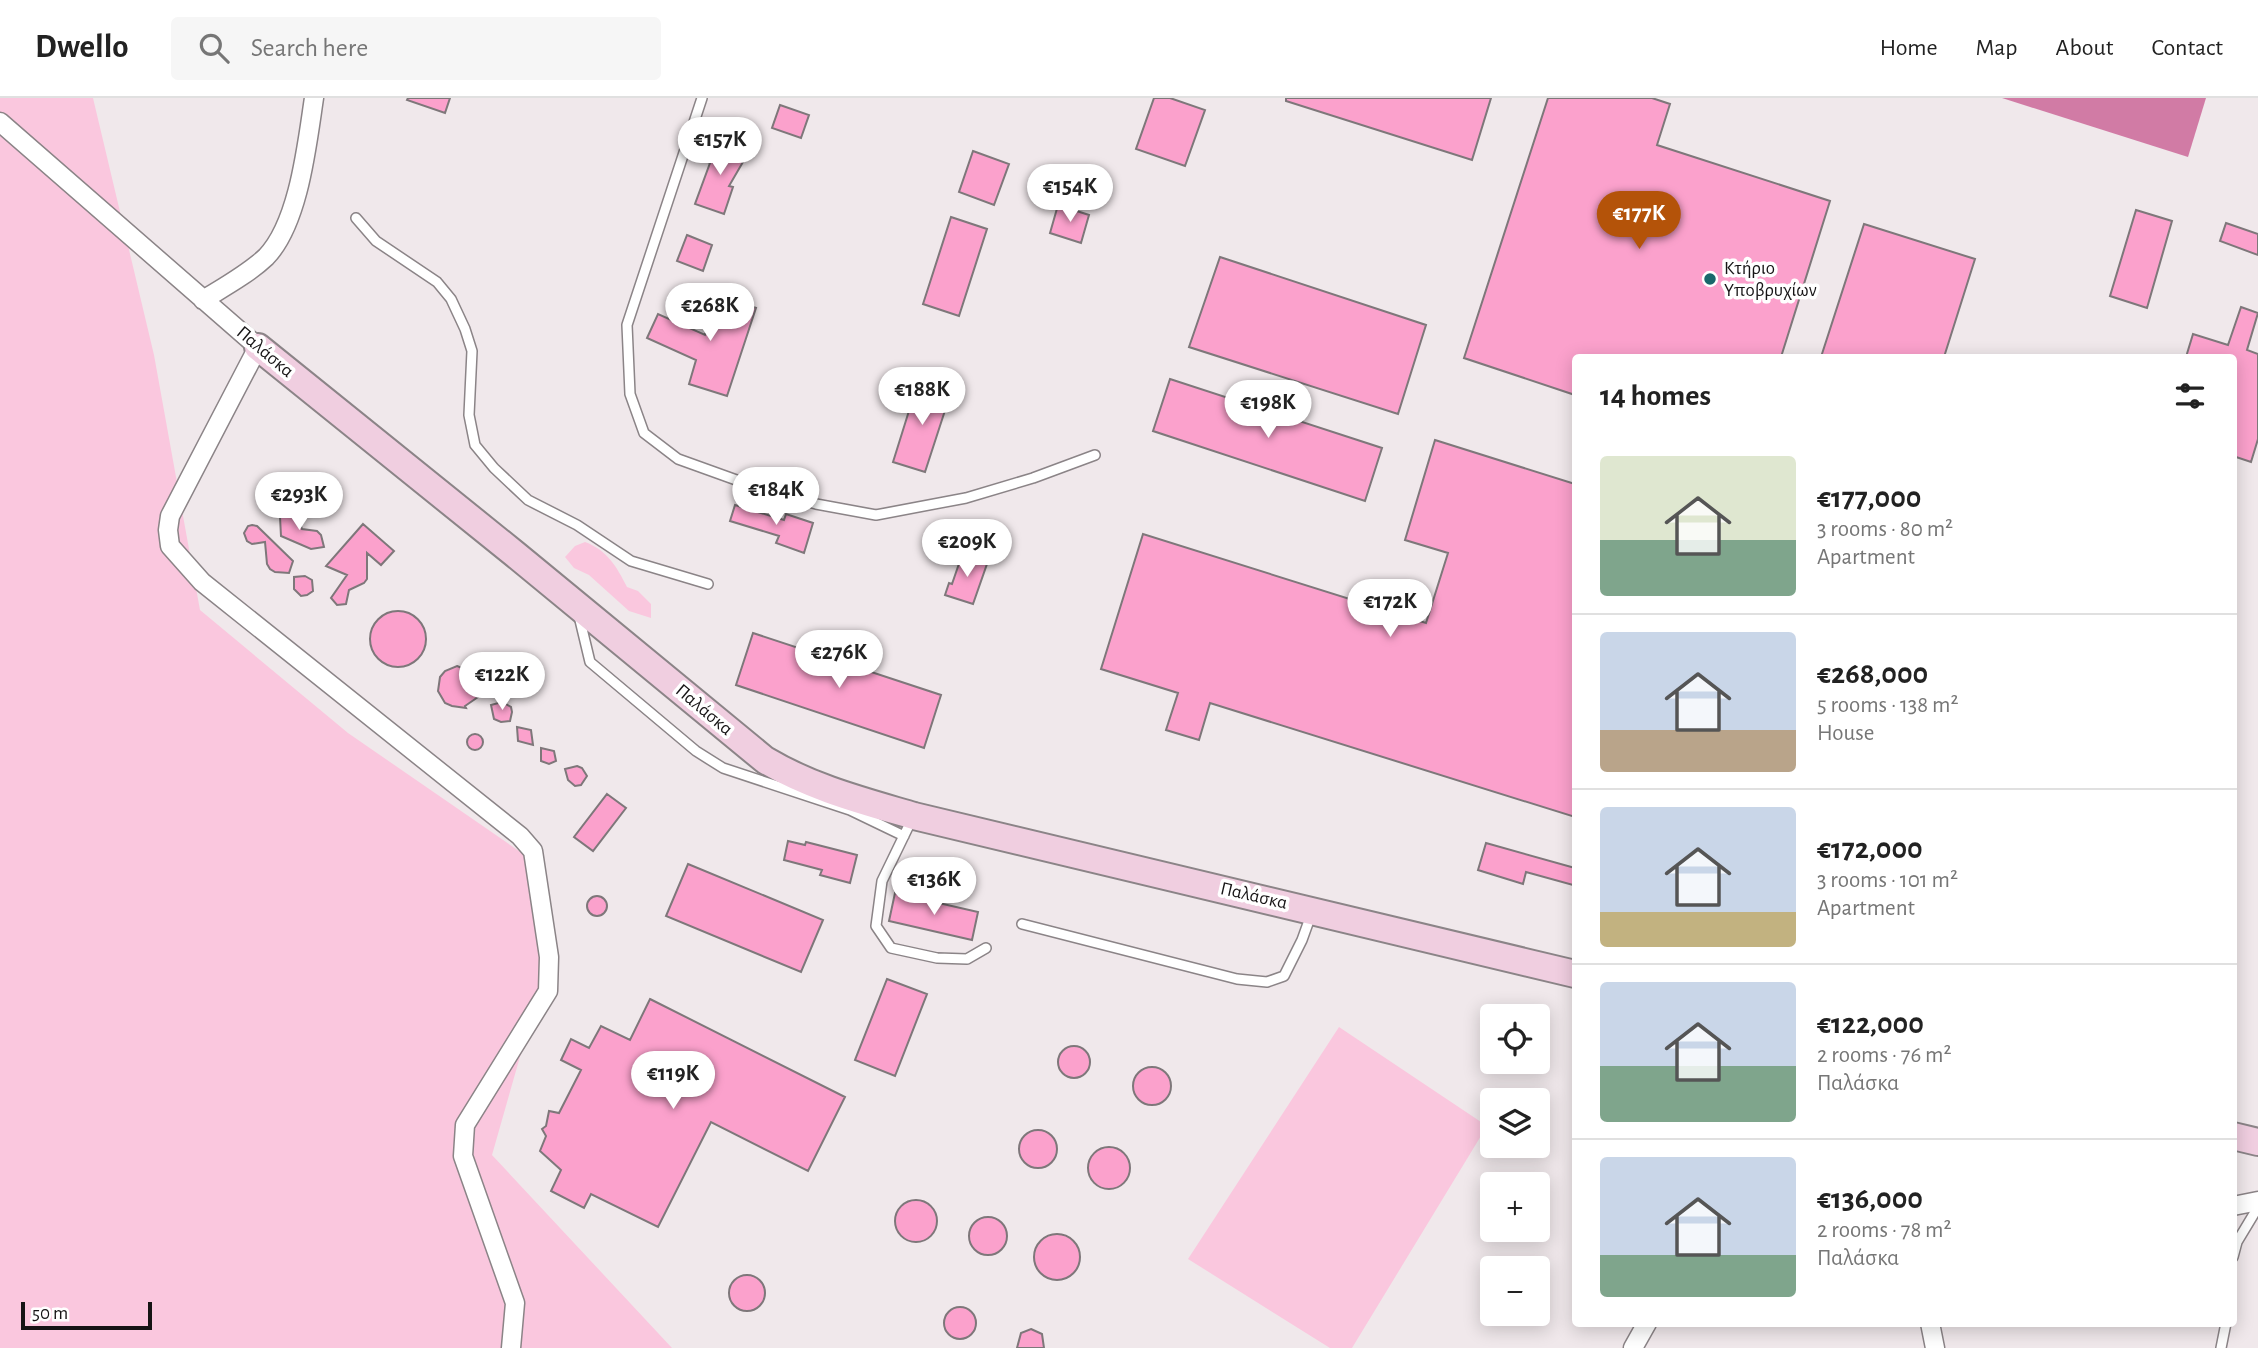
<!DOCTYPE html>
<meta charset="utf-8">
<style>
body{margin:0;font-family:"Alegreya Sans",sans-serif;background:#f6f6f6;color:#222;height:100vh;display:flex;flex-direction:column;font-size:26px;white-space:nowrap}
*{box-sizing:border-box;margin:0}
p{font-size:23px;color:#767676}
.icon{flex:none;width:38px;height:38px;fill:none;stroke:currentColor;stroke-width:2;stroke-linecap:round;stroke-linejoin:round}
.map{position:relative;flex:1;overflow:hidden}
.drawer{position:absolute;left:1572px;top:256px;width:665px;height:973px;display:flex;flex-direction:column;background:#fff;border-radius:7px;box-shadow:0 4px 18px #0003}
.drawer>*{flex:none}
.tools{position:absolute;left:1480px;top:906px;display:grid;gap:14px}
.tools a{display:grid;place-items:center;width:70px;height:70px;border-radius:7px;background:#fff;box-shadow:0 4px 18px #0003;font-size:35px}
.scale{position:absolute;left:21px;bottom:18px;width:131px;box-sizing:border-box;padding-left:7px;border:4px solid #161415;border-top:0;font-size:19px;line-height:24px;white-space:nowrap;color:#161415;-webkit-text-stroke:5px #fff;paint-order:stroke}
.price{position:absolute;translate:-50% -60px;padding:0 16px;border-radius:24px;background:#fff;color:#222;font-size:23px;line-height:46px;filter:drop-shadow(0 2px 4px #0008)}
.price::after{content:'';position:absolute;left:50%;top:42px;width:21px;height:16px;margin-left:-10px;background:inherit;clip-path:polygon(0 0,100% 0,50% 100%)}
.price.current{background:#b45309;color:#fff}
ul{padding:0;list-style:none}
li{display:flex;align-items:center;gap:21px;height:175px;padding:0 28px}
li+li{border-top:2px solid #e0e0e0}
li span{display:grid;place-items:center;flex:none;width:196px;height:140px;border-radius:7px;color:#555}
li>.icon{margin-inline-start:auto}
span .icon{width:84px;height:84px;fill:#fffc;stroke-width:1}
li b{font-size:30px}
h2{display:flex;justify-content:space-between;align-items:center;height:84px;padding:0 28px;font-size:30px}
header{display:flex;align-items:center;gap:42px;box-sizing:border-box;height:98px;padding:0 35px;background:#fff;border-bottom:2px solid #e0e0e0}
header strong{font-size:33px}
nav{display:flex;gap:38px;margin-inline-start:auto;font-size:24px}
.search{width:490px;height:63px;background:#f6f6f6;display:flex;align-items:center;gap:18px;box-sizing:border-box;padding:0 24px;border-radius:7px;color:#767676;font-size:26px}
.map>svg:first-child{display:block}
.green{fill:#fac7de}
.water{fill:#d17ba5}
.building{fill:#fba1cc;stroke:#7e777a;stroke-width:2}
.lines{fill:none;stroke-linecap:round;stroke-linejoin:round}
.lane-casing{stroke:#8b8487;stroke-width:12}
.street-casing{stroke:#8b8487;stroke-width:21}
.secondary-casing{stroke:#8b8487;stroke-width:30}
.lane{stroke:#fff;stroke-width:9}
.street{stroke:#fff;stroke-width:18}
.secondary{stroke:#f0cee0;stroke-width:26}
.poi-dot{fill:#19676b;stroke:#fff;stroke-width:2.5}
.labels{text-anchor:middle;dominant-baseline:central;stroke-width:7;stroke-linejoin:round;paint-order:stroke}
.poi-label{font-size:19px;fill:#161415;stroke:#fff;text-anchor:start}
.street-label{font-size:19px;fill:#161415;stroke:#fff}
</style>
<header>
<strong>Dwello</strong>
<div class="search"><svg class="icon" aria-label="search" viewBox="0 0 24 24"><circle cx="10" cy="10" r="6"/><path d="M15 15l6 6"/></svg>Search here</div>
<nav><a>Home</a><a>Map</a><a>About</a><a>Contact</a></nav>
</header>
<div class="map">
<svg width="2258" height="1250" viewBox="0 0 2258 1250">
<rect width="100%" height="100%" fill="#f0e8eb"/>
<!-- green -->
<path class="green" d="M0 0H93L154 257 200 512 348 635 532 762 541 885 492 1057 672 1250H0Z
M585 444C607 452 617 469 627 489L638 493 651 506V520L629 513 589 477 574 470 565 459 575 448Z
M1339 929 1487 1028 1352 1250H1330L1188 1161Z"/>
<!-- water -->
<path class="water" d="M2002 0H2206L2188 59Z"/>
<!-- building -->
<path class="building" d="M408 0H450L445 15 407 2Z
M1154 0H1170L1205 12 1185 68 1136 51Z
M1286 0H1491L1472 62 1286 3Z
M1548 0H1652L1670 6 1657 47 1830 103 1781 259H1575V297L1464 260Z
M780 7 809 17 801 40 772 30Z
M721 41 747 57 729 88 733 89 724 116 695 106 710 65 708 64Z
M973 53 1009 66 994 107 959 94Z
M1058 107 1089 117 1081 145 1050 135Z
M2136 112 2172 123 2147 210 2110 198Z
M951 119 987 131 959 218 923 206Z
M2226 125 2258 136V157L2220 143Z
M1864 126 1975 161 1944 259H1821Z
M687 137 712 147 703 173 677 163Z
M1220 159 1426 227 1398 316 1189 249Z
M718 197 756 210 727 298 689 286 696 262 647 240 658 216 705 237Z
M2241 209 2258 215 2247 252 2258 256V341L2251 364 2233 358V259H2186L2193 236 2228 247Z
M1170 281 1382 350 1365 403 1153 333Z
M918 284 951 294 925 374 893 364Z
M1435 342 1575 386V719L1210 605 1199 642 1166 632 1178 595 1101 571 1143 436 1426 525 1448 455 1405 442Z
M735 407 784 422 786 416 813 425 804 455 776 445 779 438 730 423Z
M288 411 297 416 302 431 317 433 321 437 324 449 311 451 281 438 280 419Z
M363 426 394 453 381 467 367 455V481L364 485 349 492 346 506 337 507 331 500 347 477 326 468Z
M252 427 257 428 293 463 289 475 275 474 270 471 267 466 265 444 252 446 247 443 244 435 248 428Z
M963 454 988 463 973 506 945 497 949 485 952 486Z
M305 478 312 482 313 493 307 497 301 498 294 491V479Z
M370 541a28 28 0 1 1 56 0a28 28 0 1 1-56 0Z
M753 535 941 597 924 650 736 587Z
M457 568 470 573 477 585 478 599 465 608 466 610 452 608 445 605 438 593 440 579 445 573Z
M502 604 511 609 512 614 510 623 501 624 494 621 491 607Z
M517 629 531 632 533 647 518 643Z
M467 644a8 8 0 1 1 16 0a8 8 0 1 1-16 0Z
M541 650 554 653 556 663 549 666 541 663Z
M577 668 582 670 587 678 581 687 575 688 568 682 565 671Z
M607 696 626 710 593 753 574 739Z
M788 743 805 747 806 744 857 757 850 785 820 777 822 772 784 762Z
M1486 745 1575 770 1573 787 1526 774 1523 786 1478 772Z
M688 766 823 822 801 874 666 818Z
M895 795 978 814 972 842 889 823Z
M587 808a10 10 0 1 1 20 0a10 10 0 1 1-20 0Z
M887 881 927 896 895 978 855 962Z
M650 901 845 999 808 1073 711 1024 658 1129 591 1096 584 1110 551 1093 561 1072 540 1053 546 1038 542 1031 546 1028 549 1013 559 1015 581 972 561 962 571 941 589 950 601 928 630 942Z
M1058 964a16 16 0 1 1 32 0a16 16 0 1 1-32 0Z
M1133 988a19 19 0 1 1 38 0a19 19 0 1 1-38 0Z
M1019 1051a19 19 0 1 1 38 0a19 19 0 1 1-38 0Z
M1088 1070a21 21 0 1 1 42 0a21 21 0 1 1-42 0Z
M895 1123a21 21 0 1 1 42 0a21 21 0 1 1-42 0Z
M969 1138a19 19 0 1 1 38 0a19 19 0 1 1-38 0Z
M1034 1159a23 23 0 1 1 46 0a23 23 0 1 1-46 0Z
M729 1195a18 18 0 1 1 36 0a18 18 0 1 1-36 0Z
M944 1225a16 16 0 1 1 32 0a16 16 0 1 1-32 0Z
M1031 1231 1042 1236 1044 1250H1017L1021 1235Z"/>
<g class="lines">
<!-- lane casing -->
<g class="lane-casing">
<path id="lane" d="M702 0 627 227 630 296 644 335 678 361 753 388 816 406 876 417 966 400 1033 380 1095 357
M356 120 376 143 437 184 451 201 465 231 472 253 469 317 475 347 494 370 528 402 577 427 631 463 708 486
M579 518 590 564 696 653 723 670 850 712 904 738
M913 719 882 783 876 828 891 850 937 860 967 861 986 850
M1022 826 1237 881 1267 884 1284 878 1302 842 1311 817
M2233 1159 2237 1144 2258 1109
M2221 1250 2226 1225"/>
</g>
<!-- street casing -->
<g class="street-casing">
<path id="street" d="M0 24 258 249 170 418 168 432 170 448 202 484 520 738 533 753 549 859 548 893 465 1027 463 1058 515 1205 511 1250
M203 202C224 189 248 176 266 159 299 125 307 46 314 0
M2233 1108 2258 1103
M1930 1225 1935 1250
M1633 1250 1647 1225"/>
</g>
<!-- secondary casing -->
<g class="secondary-casing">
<path id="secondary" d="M258 249 516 457 765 662C812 690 863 703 914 718L1575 876
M2233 1038 2258 1044"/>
</g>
<!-- lane -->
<use href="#lane" class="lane"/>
<!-- street -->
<use href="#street" class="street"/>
<!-- secondary -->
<use href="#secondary" class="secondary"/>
</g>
<!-- markers -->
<circle class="poi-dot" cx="1710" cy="181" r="7"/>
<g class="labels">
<!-- poi labels -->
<g class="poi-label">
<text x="1724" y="170">Κτήριο<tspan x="1724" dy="22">Υποβρυχίων</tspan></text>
</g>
<!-- street labels -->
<g class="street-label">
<text transform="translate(265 254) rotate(40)">Παλάσκα</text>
<text transform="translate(704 612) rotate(40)">Παλάσκα</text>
<text transform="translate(1254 798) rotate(13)">Παλάσκα</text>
</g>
</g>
</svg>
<div class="tools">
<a><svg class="icon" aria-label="locate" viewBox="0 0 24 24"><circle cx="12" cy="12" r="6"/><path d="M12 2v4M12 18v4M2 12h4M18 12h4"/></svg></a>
<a><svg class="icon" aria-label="layers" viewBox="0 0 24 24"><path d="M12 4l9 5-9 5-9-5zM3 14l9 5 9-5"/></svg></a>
<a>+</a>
<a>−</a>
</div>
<div class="scale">50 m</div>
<b class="price" style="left:720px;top:79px">€157K</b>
<b class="price" style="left:1070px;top:126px">€154K</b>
<b class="price current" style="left:1639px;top:153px">€177K</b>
<b class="price" style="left:710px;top:245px">€268K</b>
<b class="price" style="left:922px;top:329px">€188K</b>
<b class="price" style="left:1268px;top:342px">€198K</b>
<b class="price" style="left:776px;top:429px">€184K</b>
<b class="price" style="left:299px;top:434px">€293K</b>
<b class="price" style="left:967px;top:481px">€209K</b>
<b class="price" style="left:1390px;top:541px">€172K</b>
<b class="price" style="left:839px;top:592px">€276K</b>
<b class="price" style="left:502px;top:614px">€122K</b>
<b class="price" style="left:934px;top:819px">€136K</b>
<b class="price" style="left:673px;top:1013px">€119K</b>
<section class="drawer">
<h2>14 homes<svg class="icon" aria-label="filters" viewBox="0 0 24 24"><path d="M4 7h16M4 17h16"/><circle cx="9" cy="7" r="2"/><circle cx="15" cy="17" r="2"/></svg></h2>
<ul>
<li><span style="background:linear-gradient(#dfe7d0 60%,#7fa58c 0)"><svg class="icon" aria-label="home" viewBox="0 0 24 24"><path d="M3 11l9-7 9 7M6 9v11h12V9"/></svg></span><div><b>€177,000</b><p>3 rooms · 80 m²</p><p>Apartment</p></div></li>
<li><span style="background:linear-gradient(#c9d6e8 70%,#b9a48a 0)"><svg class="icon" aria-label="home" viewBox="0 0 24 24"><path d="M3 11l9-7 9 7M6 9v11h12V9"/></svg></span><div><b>€268,000</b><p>5 rooms · 138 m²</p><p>House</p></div></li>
<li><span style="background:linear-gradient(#c9d6e8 75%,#c2b280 0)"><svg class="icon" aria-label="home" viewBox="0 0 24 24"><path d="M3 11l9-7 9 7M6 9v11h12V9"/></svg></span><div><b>€172,000</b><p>3 rooms · 101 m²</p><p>Apartment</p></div></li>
<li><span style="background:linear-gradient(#c9d6e8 60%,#7fa58c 0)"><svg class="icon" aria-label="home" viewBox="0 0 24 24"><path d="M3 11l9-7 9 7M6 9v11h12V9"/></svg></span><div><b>€122,000</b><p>2 rooms · 76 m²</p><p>Παλάσκα</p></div></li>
<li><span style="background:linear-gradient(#c9d6e8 70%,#7fa58c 0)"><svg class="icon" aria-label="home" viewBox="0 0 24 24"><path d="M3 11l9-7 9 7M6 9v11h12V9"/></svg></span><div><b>€136,000</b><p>2 rooms · 78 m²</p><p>Παλάσκα</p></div></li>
</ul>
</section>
</div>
